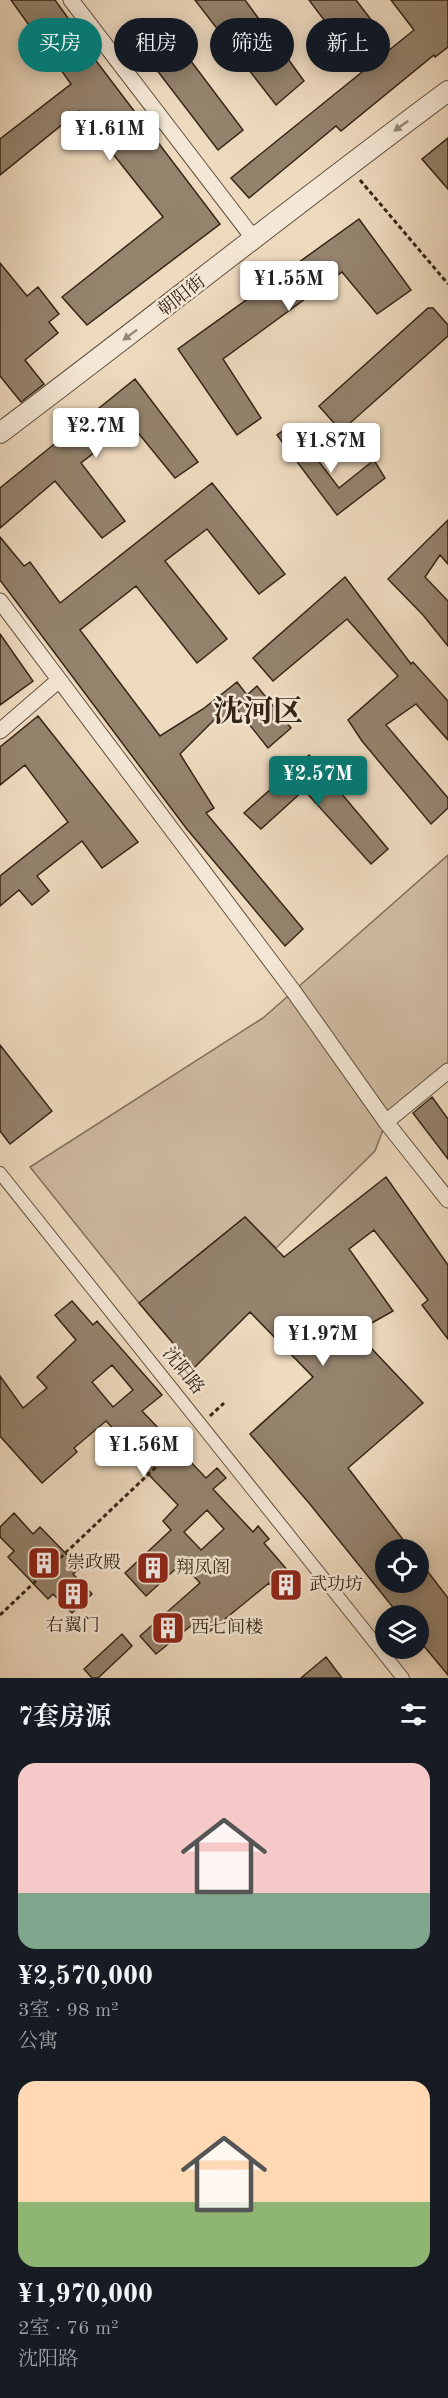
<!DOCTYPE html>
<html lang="zh">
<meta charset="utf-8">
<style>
body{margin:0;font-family:"Old Standard TT","Noto Serif SC",serif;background:#20242c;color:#f1f3f6;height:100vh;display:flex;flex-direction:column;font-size:22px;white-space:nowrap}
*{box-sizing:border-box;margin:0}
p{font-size:20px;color:#9ea1a6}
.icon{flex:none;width:33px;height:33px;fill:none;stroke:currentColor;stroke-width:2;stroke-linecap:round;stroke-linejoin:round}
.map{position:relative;height:1678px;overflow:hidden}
.side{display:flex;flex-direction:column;background:#171b24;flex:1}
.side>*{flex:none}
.top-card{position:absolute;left:18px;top:18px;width:412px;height:54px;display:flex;gap:12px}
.buttons{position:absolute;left:375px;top:1539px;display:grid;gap:12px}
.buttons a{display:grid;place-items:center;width:54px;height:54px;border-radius:50%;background:#171b24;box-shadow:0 3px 15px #0003;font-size:30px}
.price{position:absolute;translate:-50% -51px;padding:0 14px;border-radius:6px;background:#fff;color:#222;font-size:20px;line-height:39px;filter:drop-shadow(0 2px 3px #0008)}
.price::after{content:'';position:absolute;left:50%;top:36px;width:18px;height:14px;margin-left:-9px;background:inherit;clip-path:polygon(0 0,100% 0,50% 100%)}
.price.selected{background:#0f766e;color:#fff}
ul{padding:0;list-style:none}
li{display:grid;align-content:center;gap:12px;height:318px;padding:0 18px}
li span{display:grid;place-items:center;height:186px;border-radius:18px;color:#555}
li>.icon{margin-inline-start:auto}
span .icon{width:108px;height:108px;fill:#fffc;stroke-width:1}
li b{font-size:26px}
h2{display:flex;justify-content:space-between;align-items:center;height:72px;padding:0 18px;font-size:26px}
.tag{padding:0 21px;border-radius:27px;background:#171b24;box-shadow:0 3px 15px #0003;font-size:21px;line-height:54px}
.tag.selected{background:#0f766e;color:#fff}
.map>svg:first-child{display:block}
.green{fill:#cfbba2;stroke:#82705c;stroke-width:1.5}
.building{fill:#95836e;stroke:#352516;stroke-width:1.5;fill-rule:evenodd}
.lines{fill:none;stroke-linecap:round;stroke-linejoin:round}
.pedestrian-casing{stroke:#635240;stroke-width:14}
.minor-casing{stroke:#635240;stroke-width:17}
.tertiary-casing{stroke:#635240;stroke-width:22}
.path{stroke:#352516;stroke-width:3;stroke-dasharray:4.5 3;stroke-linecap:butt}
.pedestrian{stroke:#f4e7d5;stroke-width:12}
.minor{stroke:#f4e7d5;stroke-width:15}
.tertiary{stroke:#f4e7d5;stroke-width:20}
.oneway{fill:#948676}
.labels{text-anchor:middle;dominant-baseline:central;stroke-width:5;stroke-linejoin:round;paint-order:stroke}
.street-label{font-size:18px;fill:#352516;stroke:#f4e7d5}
.poi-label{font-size:18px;fill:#352516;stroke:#f4e7d5;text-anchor:start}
.town-label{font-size:30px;font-weight:bold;fill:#352516;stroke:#f4e7d5}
</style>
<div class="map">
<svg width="448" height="1678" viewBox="0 0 448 1678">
<rect width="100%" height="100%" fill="#eedabf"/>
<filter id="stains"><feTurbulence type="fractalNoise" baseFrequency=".00333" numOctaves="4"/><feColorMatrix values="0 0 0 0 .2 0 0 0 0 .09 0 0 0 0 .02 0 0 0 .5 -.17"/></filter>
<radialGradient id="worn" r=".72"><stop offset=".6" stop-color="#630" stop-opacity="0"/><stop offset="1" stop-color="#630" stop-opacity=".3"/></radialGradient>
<!-- green -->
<path class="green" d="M448 855V1071L386 1122 375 1151 276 1248 245 1217 139 1303 30 1167 263 1018Z"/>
<!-- building -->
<path class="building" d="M11 0H55L86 43 84 45 220 224 87 325 62 297 163 217 79 111 0 175V139L71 84Z
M195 0H245L304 81 276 105Z
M309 0H356L372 21 343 45Z
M391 0H448V47L435 57 434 55 341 131 336 126 249 198 231 178 414 30Z
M172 36 243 130 218 150 146 56Z
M448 138V189L422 159Z
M359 219 411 290 377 314 342 272 223 359 261 418 237 435 178 349Z
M0 263 27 296 38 287 59 314 49 322 58 333 25 360 44 384 21 402 0 376Z
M428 308H433L448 325V336L341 431 319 406Z
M135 379 198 462 175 478 131 424 81 463 125 521 102 538 55 481 0 528V488Z
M291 425 339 488 374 460 385 478 337 515 277 435Z
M212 483 285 574 259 594 207 529 165 561 227 639 197 663 136 586 80 630 160 736 203 709 237 682 247 695 257 686 291 728 268 748 237 709 223 721 218 716 180 754 214 808 206 813 303 929 285 946 186 828 0 580V537L24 566 30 562 60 603Z
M448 520V564L440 555 425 577 448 601V646L423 615 388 579Z
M345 577 411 664 413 662 448 701V740L416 704 386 725 448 798V808L431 824 362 741 348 720 398 676 347 619 273 681 253 658Z
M0 634 33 681 0 705Z
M38 716 138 842 102 868 82 841 37 876 49 891 32 905 19 890 0 906V876L68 822 25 765 0 785V747Z
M309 755 388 849 371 864 304 790 261 829 244 813Z
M0 1045 52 1111 10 1144 0 1131Z
M432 1097 448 1119V1159L413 1113Z
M386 1177 448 1265V1339L422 1305 428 1300 374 1230 349 1249 393 1311 356 1332 423 1403 348 1468 411 1550H386V1582H418V1559L448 1598V1675L418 1639V1616H400L309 1503 250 1434 313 1377 250 1312 194 1368 139 1303 245 1217 284 1257Z
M72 1301 93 1325 97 1321 162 1395 142 1411 206 1478 217 1468 226 1478 213 1489 253 1532 258 1526 269 1539 264 1543 301 1586 283 1600 269 1583 209 1632 198 1620 156 1654 140 1636 200 1583 182 1563 146 1596 125 1573 171 1530 163 1521 178 1505 125 1450 130 1446 106 1421 74 1448 77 1452 42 1483 0 1436V1376L23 1408 47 1388 37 1377 76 1340 55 1315ZM112 1365 133 1390 113 1407 92 1382ZM207 1510 224 1529 201 1550 184 1532Z
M14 1513 33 1534 40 1527 80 1568 73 1574 92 1594 72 1613 53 1594 48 1599 8 1557 14 1551 0 1537V1527Z
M122 1634 132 1646 98 1678H92L84 1669Z
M326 1657 342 1678H301Z"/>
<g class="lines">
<!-- pedestrian casing -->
<g class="pedestrian-casing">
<path id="pedestrian" d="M0 1173 403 1678"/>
</g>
<!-- minor casing -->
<g class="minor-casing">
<path id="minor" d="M71 0 254 239
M0 601 294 992 386 1122 448 1200
M0 731 59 680
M386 1122 448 1071"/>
</g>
<!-- tertiary casing -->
<g class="tertiary-casing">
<path id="tertiary" d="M0 433C150 320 297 203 448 91"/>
</g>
<!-- path -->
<path class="path" d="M360 180 448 284
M210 1416 224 1403
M0 1615 192 1433"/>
<!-- pedestrian -->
<use href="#pedestrian" class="pedestrian"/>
<!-- minor -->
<use href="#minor" class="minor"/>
<!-- tertiary -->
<use href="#tertiary" class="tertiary"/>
</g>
<!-- one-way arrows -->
<defs><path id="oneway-solid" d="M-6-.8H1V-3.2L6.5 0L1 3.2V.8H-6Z" transform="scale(1.5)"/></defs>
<g class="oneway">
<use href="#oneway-solid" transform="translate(401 126) rotate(144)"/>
<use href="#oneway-solid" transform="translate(130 335) rotate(143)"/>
</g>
<!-- icons -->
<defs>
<g id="building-square" transform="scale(1.725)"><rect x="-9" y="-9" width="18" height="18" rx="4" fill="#8f2418" stroke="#f4e7d5"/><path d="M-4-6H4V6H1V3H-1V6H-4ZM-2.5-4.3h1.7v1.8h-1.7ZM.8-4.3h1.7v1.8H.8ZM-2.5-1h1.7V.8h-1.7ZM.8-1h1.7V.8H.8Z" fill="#fff"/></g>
</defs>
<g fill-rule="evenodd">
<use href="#building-square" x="44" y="1563"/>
<use href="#building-square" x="153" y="1568"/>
<use href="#building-square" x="286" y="1585"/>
<use href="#building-square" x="73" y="1594"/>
<use href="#building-square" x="168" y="1628"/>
</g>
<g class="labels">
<!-- street labels -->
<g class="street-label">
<text transform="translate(182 296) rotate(-38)">朝阳街</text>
<text transform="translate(183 1371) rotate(51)">沈阳路</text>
</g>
<!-- poi labels -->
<g class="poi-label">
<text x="67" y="1563">崇政殿</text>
<text x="176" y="1568">翔凤阁</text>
<text x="309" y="1585">武功坊</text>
<text x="73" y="1626" text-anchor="middle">右翼门</text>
<text x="191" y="1628">西七间楼</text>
</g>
<!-- town labels -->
<g class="town-label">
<text x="258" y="713">沈河区</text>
</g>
</g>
<rect width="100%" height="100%" filter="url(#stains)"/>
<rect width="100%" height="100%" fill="url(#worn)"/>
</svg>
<div class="buttons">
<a><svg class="icon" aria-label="locate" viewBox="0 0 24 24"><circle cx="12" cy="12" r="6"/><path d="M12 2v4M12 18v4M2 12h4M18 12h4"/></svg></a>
<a><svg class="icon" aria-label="layers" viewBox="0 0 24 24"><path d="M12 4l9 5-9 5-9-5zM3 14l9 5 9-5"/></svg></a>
</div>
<b class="price" style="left:110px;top:162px">¥1.61M</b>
<b class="price" style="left:289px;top:312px">¥1.55M</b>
<b class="price" style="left:96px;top:459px">¥2.7M</b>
<b class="price" style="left:331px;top:474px">¥1.87M</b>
<b class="price selected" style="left:318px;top:807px">¥2.57M</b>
<b class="price" style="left:323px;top:1367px">¥1.97M</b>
<b class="price" style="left:144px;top:1478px">¥1.56M</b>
<div class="top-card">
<a class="tag selected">买房</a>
<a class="tag">租房</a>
<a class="tag">筛选</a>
<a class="tag">新上</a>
</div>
</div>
<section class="side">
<h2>7套房源<svg class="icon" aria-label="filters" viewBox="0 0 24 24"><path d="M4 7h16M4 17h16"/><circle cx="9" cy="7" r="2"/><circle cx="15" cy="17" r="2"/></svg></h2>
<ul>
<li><span style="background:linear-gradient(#f6c9c9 70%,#7fa58c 0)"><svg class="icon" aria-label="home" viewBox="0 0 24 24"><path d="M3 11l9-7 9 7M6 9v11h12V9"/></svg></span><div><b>¥2,570,000</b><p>3室 · 98 m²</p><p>公寓</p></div></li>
<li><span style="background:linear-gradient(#ffd9b3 65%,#8fb573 0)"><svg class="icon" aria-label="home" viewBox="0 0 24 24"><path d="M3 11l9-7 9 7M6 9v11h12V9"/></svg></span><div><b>¥1,970,000</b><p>2室 · 76 m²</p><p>沈阳路</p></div></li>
</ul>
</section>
